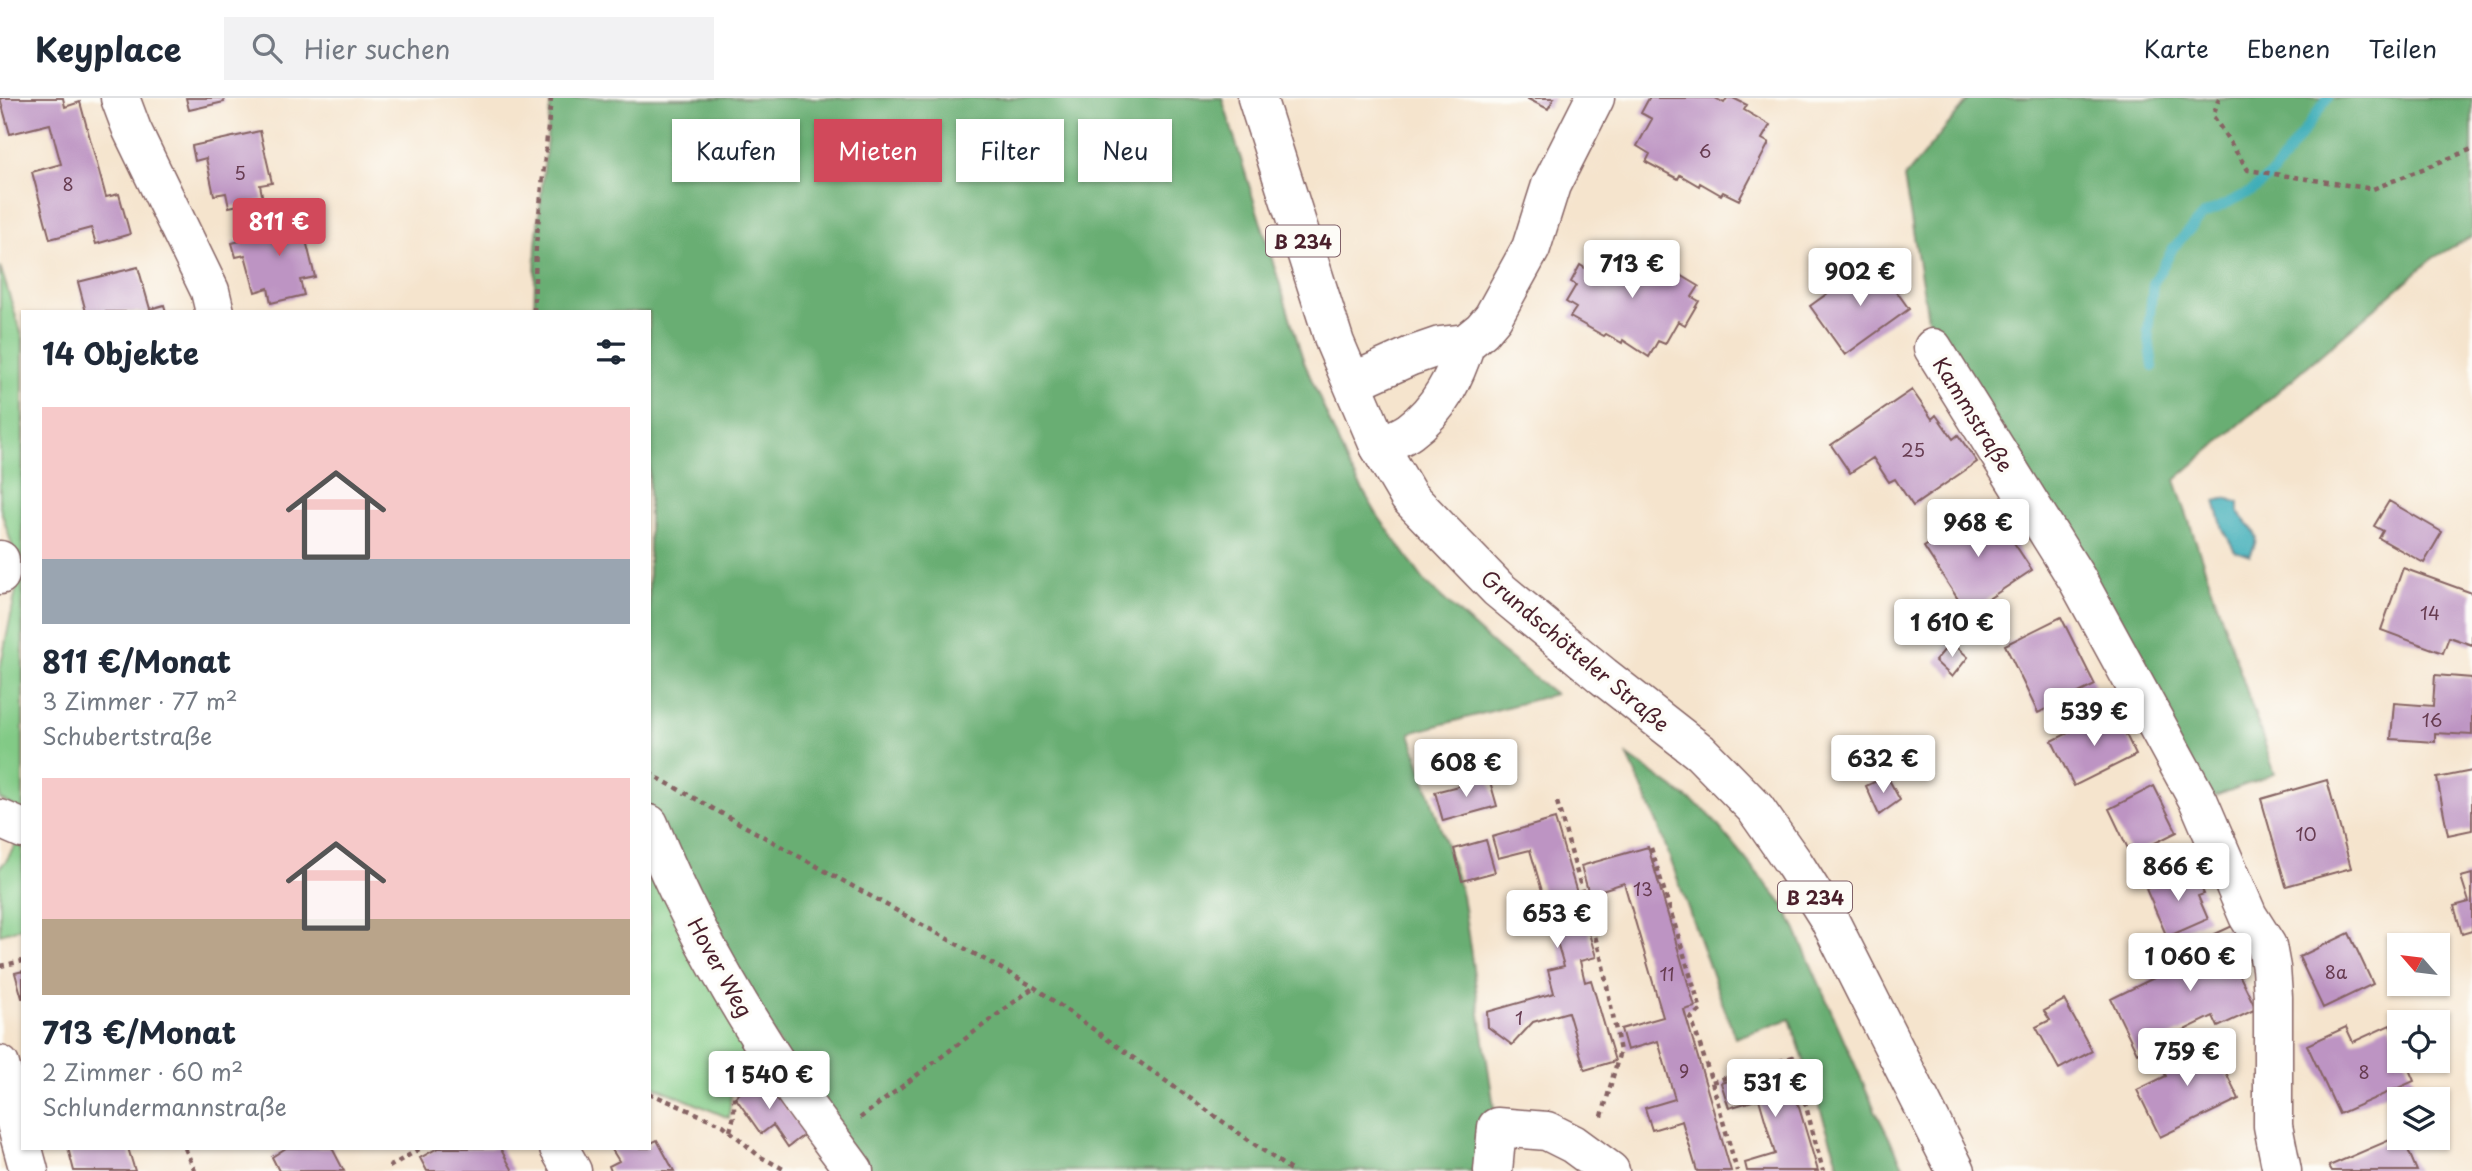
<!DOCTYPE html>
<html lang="de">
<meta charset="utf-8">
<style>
body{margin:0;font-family:"Playpen Sans",sans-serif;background:#f2f2f3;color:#1f2937;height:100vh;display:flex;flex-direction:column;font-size:26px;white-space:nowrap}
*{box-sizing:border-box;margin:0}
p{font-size:23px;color:#747a83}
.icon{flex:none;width:38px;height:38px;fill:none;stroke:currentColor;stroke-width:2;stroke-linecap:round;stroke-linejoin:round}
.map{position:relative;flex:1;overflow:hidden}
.side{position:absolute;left:21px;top:212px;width:630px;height:840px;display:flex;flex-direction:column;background:#fff;border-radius:0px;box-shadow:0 2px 5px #0004}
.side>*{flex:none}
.top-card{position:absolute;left:672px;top:21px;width:665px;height:63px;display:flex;gap:14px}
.needle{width:46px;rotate:298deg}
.controls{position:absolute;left:2387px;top:835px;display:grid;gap:14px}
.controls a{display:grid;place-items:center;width:63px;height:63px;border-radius:0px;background:#fff;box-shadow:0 2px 5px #0004;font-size:35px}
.price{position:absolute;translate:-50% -60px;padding:0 16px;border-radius:7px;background:#fff;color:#222;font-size:23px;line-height:46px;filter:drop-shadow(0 2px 4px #0008)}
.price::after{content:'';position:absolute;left:50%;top:42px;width:21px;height:16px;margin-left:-10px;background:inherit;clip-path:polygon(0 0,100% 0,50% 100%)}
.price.active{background:#d1495b;color:#fff}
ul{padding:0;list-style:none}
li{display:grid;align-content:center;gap:14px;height:371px;padding:0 21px}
li span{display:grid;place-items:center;height:217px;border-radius:0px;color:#555}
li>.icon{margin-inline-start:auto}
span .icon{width:126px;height:126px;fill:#fffc;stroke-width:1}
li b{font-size:30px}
h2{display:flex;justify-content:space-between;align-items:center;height:84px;padding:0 21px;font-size:30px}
.tag{padding:0 24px;border-radius:0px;background:#fff;box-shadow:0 2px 5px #0004;font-size:24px;line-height:63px}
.tag.active{background:#d1495b;color:#fff}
header{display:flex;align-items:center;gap:42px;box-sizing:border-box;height:98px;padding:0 35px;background:#fff;border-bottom:2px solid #e0e1e3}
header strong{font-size:33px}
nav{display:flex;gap:38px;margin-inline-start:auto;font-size:24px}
.search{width:490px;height:63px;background:#f2f2f3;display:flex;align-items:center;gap:18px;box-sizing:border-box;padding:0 24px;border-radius:0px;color:#747a83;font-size:26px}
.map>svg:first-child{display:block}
.green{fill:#82ca86;stroke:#667458;stroke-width:2}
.forest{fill:#69ae73;stroke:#5a664f;stroke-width:2}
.water{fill:#3dadb8;stroke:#446672;stroke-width:2}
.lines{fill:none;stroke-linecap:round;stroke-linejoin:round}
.stream{stroke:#3dadb8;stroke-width:10}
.building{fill:#bd94c3}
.minor-casing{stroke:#866464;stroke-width:41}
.major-casing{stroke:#866464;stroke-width:41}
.path{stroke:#866464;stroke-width:4.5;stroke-dasharray:5 5;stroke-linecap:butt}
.minor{stroke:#fff;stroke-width:38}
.major{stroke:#fff;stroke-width:38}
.labels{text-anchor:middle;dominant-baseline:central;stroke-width:7;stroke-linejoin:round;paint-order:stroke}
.number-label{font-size:18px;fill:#673c51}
.shield{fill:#fdfcf7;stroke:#806168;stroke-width:2}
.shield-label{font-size:19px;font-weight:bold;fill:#4a1f2b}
.street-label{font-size:21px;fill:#4a1f2b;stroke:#fdfcf7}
</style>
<header>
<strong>Keyplace</strong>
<div class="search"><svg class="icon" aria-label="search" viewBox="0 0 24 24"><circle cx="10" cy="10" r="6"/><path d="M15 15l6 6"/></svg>Hier suchen</div>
<nav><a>Karte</a><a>Ebenen</a><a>Teilen</a></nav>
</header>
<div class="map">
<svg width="2472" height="1073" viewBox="0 0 2472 1073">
<rect width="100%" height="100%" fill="#fdfcf7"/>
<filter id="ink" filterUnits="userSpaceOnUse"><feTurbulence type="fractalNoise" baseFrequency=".0143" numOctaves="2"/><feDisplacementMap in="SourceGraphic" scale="14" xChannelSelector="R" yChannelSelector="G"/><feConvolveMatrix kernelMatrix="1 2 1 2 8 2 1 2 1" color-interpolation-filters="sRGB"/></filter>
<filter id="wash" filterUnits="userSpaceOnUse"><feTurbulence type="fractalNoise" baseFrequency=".00686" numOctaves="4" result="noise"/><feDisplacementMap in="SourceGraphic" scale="28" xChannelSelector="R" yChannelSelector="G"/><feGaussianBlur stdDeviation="1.57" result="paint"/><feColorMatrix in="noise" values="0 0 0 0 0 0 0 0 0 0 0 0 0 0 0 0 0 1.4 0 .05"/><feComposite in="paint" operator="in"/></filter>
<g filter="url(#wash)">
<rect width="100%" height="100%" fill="#f5e4cd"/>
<!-- green -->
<path class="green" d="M0 168 23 241V713L0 701V571L20 473 0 409Z
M16 746 23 749V829L0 836V769L6 763Z
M649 746 775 962 731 995 729 1020 649 986Z"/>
<!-- forest -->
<path class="forest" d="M551 0H1222L1304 264 1348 367 1378 418 1426 485 1498 551 1555 596 1410 635 1462 797 1497 1029 1493 1073H854L649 726V214H534L536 147Z
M1970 0H2472V138L2433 160 2175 382 2275 676 2199 704 1933 250 1904 80Z
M1628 658 1706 713 1786 810 1875 1012 1906 1073H1841L1790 921 1735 940 1658 727Z"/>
<!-- water -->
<path class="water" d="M2227 400 2239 405V415C2254 433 2262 435 2250 458L2235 453 2223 431 2215 403Z"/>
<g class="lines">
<!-- stream -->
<path class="stream" d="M2153 269 2148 233 2153 186 2173 150 2203 117 2252 93 2273 75 2328 0"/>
</g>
<g id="blocks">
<!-- building -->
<path class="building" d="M0 0H63L65 9 80 4 106 99 119 96 130 136 96 146 91 130 50 141 32 74 61 66 50 26 10 36Z
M186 0H223L224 4 189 12Z
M1526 0H1554L1548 11Z
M1649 0H1715L1724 5 1727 0H1733L1747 7 1744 12 1770 27 1762 41 1769 45 1739 102 1723 94 1721 97 1700 85 1699 88 1680 77 1678 81 1646 64 1650 56 1637 48 1652 21 1641 15Z
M260 33 272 85 260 87 263 102 229 109 226 95 214 97 206 60 195 63 192 48Z
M298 110 315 179 300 182 304 197 271 205 268 190 255 194 245 157 236 159 232 145 276 134 272 116Z
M1595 153 1613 163 1617 156 1636 167 1642 155 1655 163 1657 160 1675 171 1674 173 1699 188 1692 199 1699 203 1685 227 1678 223 1665 246 1658 243 1649 259 1623 242 1622 245 1606 236 1604 238 1570 219 1576 210 1566 204 1576 187 1571 184 1580 167 1585 170Z
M1874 162 1909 211 1845 257 1810 208Z
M138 169 150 211 164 207 166 214H86L78 184Z
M1912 292 1932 321 1936 317 1953 341 1958 337 1977 364 1913 408 1895 381 1889 384 1873 360 1850 375 1831 347Z
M2389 403 2442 434 2424 465 2379 440 2383 433 2374 428Z
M1989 407 2032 472 1967 515 1924 449Z
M2403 470 2472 495V547L2449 539 2443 555 2381 532Z
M2061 519 2095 587 2038 615 2005 547Z
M1951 544 1968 559 1952 579 1935 563Z
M2435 577 2472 580V637L2435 635V644L2391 641 2394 605 2433 608Z
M2114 612 2136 657 2074 688 2052 643Z
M2472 673V732L2448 737 2437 680Z
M1887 678 1900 702 1879 717 1866 688Z
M1489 680 1497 708 1443 723 1435 694Z
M2327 682 2351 770 2286 788 2261 701Z
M2154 688 2177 734 2131 757 2109 711Z
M1555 721 1596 859 1580 863 1585 884 1591 882 1615 963 1585 972 1568 914 1533 924 1512 947 1488 929 1487 914 1554 895 1548 872 1564 868 1530 752 1498 760 1492 739Z
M1486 742 1495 774 1462 783 1454 751Z
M1648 749 1695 909 1684 912 1731 1073H1697L1682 1023 1652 1032 1645 1010 1675 1001 1658 943 1627 952 1621 931 1663 919 1624 785 1589 796 1581 768Z
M2193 771 2204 796 2198 798 2208 821 2167 839 2146 791Z
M2472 776V833L2462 836 2454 808 2469 804 2461 779Z
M2241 824 2257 857 2235 868 2256 911 2218 929 2213 918 2137 955 2111 901 2221 847 2215 836Z
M2349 835 2373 886 2323 910 2299 859Z
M23 873V900H22L15 875Z
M2064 902 2092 953 2059 971 2036 929 2050 922 2044 913Z
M2390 927 2399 949V962H2405L2414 983 2339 1016 2307 947 2346 929 2353 944Z
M2201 939 2210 957 2216 954 2239 1001 2160 1039 2137 992 2166 978 2157 960Z
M1786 966 1818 1073H1747L1745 1065 1775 1056 1759 1001 1729 1010 1721 985Z
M763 978 805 1036 788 1049 773 1027 761 1036 735 999Z
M2399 1038 2403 1040 2417 1073H2332L2329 1068Z
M657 1042 674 1073H611L609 1068 619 1063 611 1050H649V1046Z
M68 1050H128L135 1073H74Z
M286 1050H332L344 1073H279L272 1059Z
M438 1050H500L513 1073H427L420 1060Z"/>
</g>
</g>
<g filter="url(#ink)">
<use href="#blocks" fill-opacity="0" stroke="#866464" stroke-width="2"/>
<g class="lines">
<!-- minor casing -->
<g class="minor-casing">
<path id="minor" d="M120 0 132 32 210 193 215 214
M1933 250 2077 481 2199 704 2248 818 2267 848 2271 870 2273 899V1028L2282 1073
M1353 284 1411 258 1440 248 1466 245 1482 232 1493 219 1531 150 1551 87 1595 0
M1379 348C1389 343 1401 340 1410 333 1440 311 1455 279 1466 245
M0 462V477
M0 721 23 731
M649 726C684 814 732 899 784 977 806 1010 831 1041 854 1073
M0 967 29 1073
M559 1050 572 1073
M1493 1073 1497 1029 1547 1033 1573 1046 1610 1073"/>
</g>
<!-- major casing -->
<g class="major-casing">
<path id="major" d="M1257 0 1335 245 1379 348 1409 399 1498 491 1603 578 1700 654 1755 710 1795 767 1829 821 1956 1073"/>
</g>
<!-- path -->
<path class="path" d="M2219 0 2213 18 2248 72 2373 91 2472 51
M534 214 536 147 551 0
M649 675 1034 889 1292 1073
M1557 704 1602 863 1620 953 1601 1022
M1651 750 1701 912 1691 920 1712 984 1737 1073
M0 868 23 863
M1712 984 1793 959 1823 1073
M649 995 723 1027 759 1058 787 1073
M860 1020 1034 889
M730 1033 734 1018V996L748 986
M185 1050 195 1073
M389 1069 421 1050"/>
<!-- minor -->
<use href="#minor" class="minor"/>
<!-- major -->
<use href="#major" class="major"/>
</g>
</g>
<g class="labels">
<!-- number labels -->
<g class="number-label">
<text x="1705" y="52">6</text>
<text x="240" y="74">5</text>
<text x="68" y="85">8</text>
<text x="1913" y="351">25</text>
<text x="2430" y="514">14</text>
<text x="2432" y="621">16</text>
<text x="2306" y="735">10</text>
<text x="1643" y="790">13</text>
<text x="2336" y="873">8a</text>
<text x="1667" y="875">11</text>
<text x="1519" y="919">1</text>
<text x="1684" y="972">9</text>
<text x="2364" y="973">8</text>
</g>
<!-- shield labels -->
<g class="shield">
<rect x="1266" y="127.5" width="74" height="31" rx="5"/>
<rect x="1778" y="783.5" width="74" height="31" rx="5"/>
</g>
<g class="shield-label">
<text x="1303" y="143">B 234</text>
<text x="1815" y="799">B 234</text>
</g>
<!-- street labels -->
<g class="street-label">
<text transform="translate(1974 316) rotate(58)">Kammstraße</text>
<text transform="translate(1576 552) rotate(40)">Grundschötteler Straße</text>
<text transform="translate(721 869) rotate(61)">Hover Weg</text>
</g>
</g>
</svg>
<div class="controls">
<a><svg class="needle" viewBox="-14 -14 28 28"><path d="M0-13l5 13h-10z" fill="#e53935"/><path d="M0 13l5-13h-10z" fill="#747a83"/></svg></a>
<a><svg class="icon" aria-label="locate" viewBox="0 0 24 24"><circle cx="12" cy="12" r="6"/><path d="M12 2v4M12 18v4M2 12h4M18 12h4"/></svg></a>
<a><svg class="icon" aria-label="layers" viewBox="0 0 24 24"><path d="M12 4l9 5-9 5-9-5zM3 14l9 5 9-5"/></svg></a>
</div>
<b class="price active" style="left:279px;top:160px">811 €</b>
<b class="price" style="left:1632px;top:202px">713 €</b>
<b class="price" style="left:1860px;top:210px">902 €</b>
<b class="price" style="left:1978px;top:461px">968 €</b>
<b class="price" style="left:1952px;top:561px">1 610 €</b>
<b class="price" style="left:2094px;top:650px">539 €</b>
<b class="price" style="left:1883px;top:697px">632 €</b>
<b class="price" style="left:1466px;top:701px">608 €</b>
<b class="price" style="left:2178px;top:805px">866 €</b>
<b class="price" style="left:1557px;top:852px">653 €</b>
<b class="price" style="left:2190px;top:895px">1 060 €</b>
<b class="price" style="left:2187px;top:990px">759 €</b>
<b class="price" style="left:769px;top:1013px">1 540 €</b>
<b class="price" style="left:1775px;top:1021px">531 €</b>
<div class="top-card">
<a class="tag">Kaufen</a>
<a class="tag active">Mieten</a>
<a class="tag">Filter</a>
<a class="tag">Neu</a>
</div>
<section class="side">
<h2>14 Objekte<svg class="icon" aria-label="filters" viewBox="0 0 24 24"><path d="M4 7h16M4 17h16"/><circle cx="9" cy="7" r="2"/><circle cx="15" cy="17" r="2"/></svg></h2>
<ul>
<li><span style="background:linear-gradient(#f6c9c9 70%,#9aa5b1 0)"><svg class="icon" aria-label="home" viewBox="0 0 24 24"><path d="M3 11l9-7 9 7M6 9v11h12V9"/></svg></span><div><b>811 €/Monat</b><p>3 Zimmer · 77 m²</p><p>Schubertstraße</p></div></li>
<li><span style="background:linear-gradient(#f6c9c9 65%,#b9a48a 0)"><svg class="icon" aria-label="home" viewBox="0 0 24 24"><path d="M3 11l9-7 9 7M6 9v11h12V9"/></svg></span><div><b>713 €/Monat</b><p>2 Zimmer · 60 m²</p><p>Schlundermannstraße</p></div></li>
</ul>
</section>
</div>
